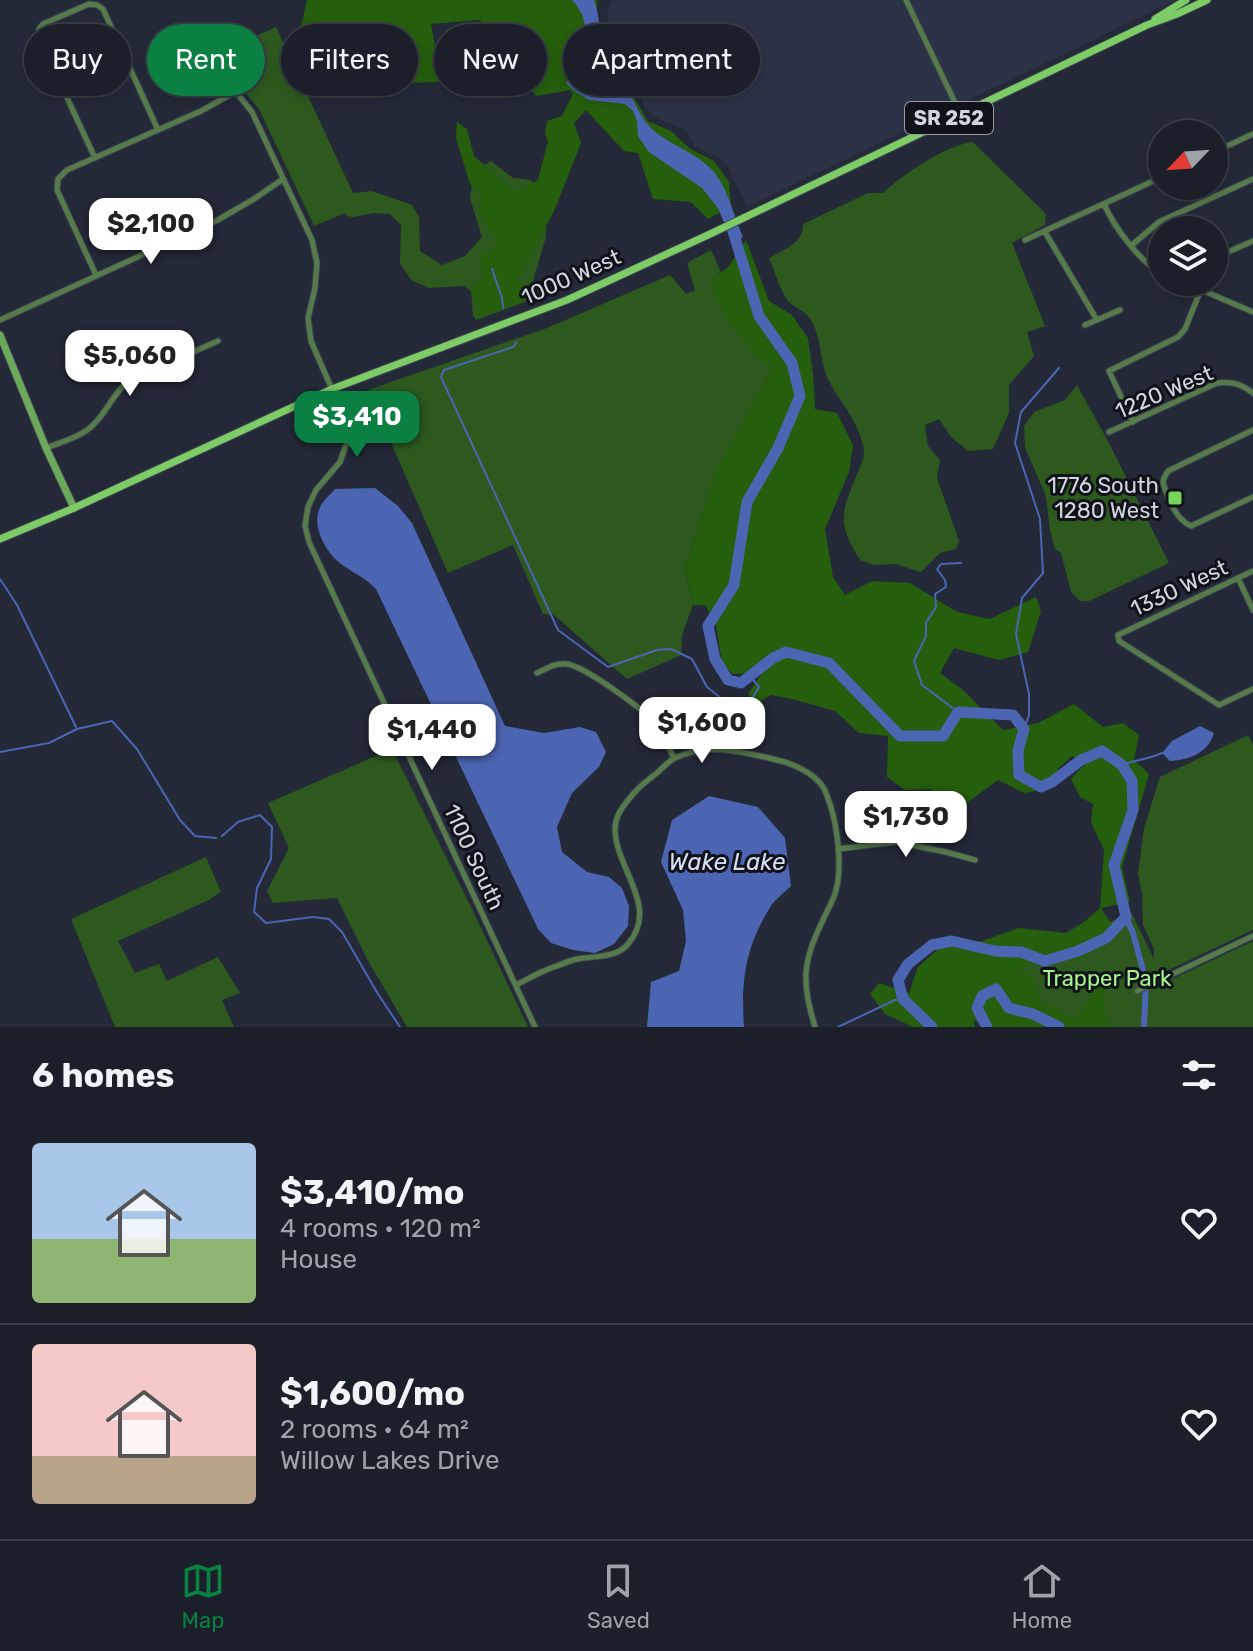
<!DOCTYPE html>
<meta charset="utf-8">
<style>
body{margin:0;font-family:Rubik,sans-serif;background:#232731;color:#f1f3f6;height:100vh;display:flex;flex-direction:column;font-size:30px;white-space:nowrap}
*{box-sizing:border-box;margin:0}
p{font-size:26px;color:#9fa2a8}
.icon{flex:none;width:44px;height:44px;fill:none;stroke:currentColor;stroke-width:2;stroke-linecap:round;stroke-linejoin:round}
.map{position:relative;height:1027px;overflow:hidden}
.sheet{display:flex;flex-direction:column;background:#1a1f29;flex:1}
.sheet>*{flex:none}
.top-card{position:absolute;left:24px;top:24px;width:800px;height:72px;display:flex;gap:16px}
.needle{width:52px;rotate:245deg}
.controls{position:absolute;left:1148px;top:120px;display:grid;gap:16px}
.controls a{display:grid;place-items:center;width:80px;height:80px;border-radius:50%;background:#1a1f29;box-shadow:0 4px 12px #0003,0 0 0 2px #383d46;font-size:40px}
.price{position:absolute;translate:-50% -68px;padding:0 18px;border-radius:16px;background:#fff;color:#222;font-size:26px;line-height:52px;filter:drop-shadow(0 2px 4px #0008)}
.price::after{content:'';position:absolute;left:50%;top:48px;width:24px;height:18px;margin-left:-12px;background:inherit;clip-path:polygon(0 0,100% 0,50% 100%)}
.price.current{background:#0b8043;color:#fff}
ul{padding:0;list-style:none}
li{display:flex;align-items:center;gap:24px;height:200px;padding:0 32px}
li+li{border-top:2px solid #383d46}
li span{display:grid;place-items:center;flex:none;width:224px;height:160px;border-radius:8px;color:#555}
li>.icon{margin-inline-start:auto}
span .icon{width:96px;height:96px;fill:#fffc;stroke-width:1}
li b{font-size:34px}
h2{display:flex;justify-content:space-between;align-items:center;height:96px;padding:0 32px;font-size:34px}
.tag{padding:0 28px;border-radius:36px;background:#1a1f29;box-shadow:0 4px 12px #0003,0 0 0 2px #383d46;font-size:28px;line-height:72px}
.tag.current{background:#0b8043;color:#fff}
.tabs{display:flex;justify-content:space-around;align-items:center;height:112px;border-top:2px solid #383d46;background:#1a1f29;font-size:22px;color:#9fa2a8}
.tabs a{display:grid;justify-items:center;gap:4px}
.tabs .current{color:#0b8043}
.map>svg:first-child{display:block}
.built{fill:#2b3246}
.green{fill:#2d591f}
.forest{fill:#255e0d}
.water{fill:#4b65b2}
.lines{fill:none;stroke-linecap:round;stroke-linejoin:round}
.stream{stroke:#4b65b2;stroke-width:2}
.canal{stroke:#4b65b2;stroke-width:6}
.river{stroke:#4b65b2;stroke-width:11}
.street-casing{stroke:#3f4552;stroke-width:7}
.secondary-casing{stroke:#3f4552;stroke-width:9}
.primary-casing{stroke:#3f4552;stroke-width:9}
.street{stroke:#567b4b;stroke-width:5}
.secondary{stroke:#6da95b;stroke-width:7}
.primary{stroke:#7ecc66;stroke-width:7}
.poi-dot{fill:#77d259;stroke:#0f1218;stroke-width:3}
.labels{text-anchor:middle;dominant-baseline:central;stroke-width:6;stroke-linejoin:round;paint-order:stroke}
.shield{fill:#0f1218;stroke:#979aa3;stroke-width:2}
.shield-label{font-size:20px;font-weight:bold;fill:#d1d5de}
.street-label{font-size:22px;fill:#d1d5de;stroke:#0f1218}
.poi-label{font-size:22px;fill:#d1d5de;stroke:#0f1218;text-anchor:end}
.park-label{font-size:22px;fill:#a6f48e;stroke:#0f1218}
.water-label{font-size:24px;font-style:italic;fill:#d7dff5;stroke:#0f1218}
</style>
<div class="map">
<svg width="1253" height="1027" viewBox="0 0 1253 1027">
<rect width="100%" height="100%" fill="#232937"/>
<!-- built -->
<path class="built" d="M612 0H1176L747 207 727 165 713 154 695 147 686 131 653 116 645 106 638 92 635 58 609 45 607 13Z"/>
<!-- green -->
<path class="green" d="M276 27 353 193 372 191 412 205 419 217 420 251 442 265 465 256 482 237 470 198 474 171 491 161 513 178 531 180 545 205 546 237 533 281 541 289 538 297 476 320 473 316 471 291 464 286 429 288 411 280 400 263 401 225 390 214 373 213 353 217 347 216 345 213 314 226 259 109 214 55Z
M973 142 1046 214 1045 225 1012 243 1045 326 1027 332 1034 356 1009 385V413L993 449 968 451 951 437 939 419 925 425 928 446 940 460 937 478 959 541 956 549 940 553 921 572 895 564 874 565 860 560C837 523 841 513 857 474 860 467 864 460 864 451 861 424 841 404 829 381 819 361 822 335 809 317 804 311 795 308 789 302 781 293 774 269 769 258 784 250 804 243 803 224L868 193H883C902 175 948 144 973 142Z
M711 250 721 272 710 282 773 367 715 473 685 570 693 605 682 635 681 655 627 679 554 615 543 614 513 545 448 573 368 390 547 328 670 275 686 294 695 290 687 263Z
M1077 385 1110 445 1169 563 1089 601H1080L1071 592 1061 553 1055 549 1050 530 1046 496 1025 448 1024 426 1034 412 1065 400Z
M1248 735 1253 745V930L1160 974 1164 983 1253 941V1027H983L965 990 1131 912 1154 959V949L1143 925 1142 893 1138 874 1144 828 1160 777Z
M392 749 474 913 528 1027H407L367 959 337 898 273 903 267 891 289 848 268 803Z
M206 857 221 892 209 900 118 941 135 973 159 964 167 981 218 957 240 993 222 1000 234 1027H115L71 919Z"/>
<!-- forest -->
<path class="forest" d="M307 0H597V50L625 60 628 87 648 121 671 131 689 148 714 161 729 182 731 207 708 219 691 202 653 199 638 153 624 151 586 110 574 123 581 143 555 209 517 282 533 287 529 300 478 317 472 287 484 277 478 257 498 244 479 213 482 195 470 184 456 138 457 122 467 129 474 156 515 192 538 180 548 141 545 134 547 121 562 116 573 94 570 90 536 96 480 20 431 24 442 82 396 83 300 32Z
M746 240 769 301 792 315 808 338 813 374 815 409 837 413 853 445 849 472 825 529 833 577 845 595 872 581 910 583 957 612 990 619 1036 597 1041 611 1028 652 999 660 954 648 940 673 963 690 1003 730 1038 723 1074 704 1103 727 1123 723 1139 735 1134 760 1149 774 1122 867 1130 902 1101 908 1112 925 1082 958 1033 963 1016 973 1032 976 1042 1003 1069 1015 1076 1023 1080 1010 1090 999 1089 974 1106 981 1104 1012 1111 1027H986L974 1020 975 1027H913L885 1014 870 994 879 983 909 993 918 967 939 948 982 941 1019 928 1066 933 1084 922 1100 908 1104 850 1091 822 1093 804 1080 797 1071 779 1085 764 1072 756 1058 769 1053 788 1024 793 998 780 961 807 937 803 931 789 905 790 887 777 888 736 859 733 835 711 792 699 771 695 755 704 748 694 762 673 733 674 722 663 716 624 705 605H693L685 570 715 472 773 367 761 362 725 316 710 282 729 266Z"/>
<!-- water -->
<path class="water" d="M572 0H594C605 35 598 44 588 78L590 85 612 87 629 92C636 105 642 120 653 130 670 145 695 152 711 169 727 184 734 217 743 237L732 242 718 208 702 188 649 152 638 136 637 121 633 111 625 104 589 100 576 92 567 84C565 51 604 36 572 0Z
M375 488 398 506 412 523 505 726 544 733 580 727 596 732 606 752 599 767 572 793 557 827 562 852 587 872 609 877 622 888 629 906 628 926 614 944 595 953 573 950 551 943 538 929 376 589C364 577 357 575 344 566 328 556 312 529 319 510 321 502 330 495 335 489Z
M1200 726 1214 733C1208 753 1189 760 1170 761L1162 753 1172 741Z
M709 796 758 807 785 838 791 886C784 893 774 900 769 909 745 949 741 981 744 1027H647L651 982 679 971 686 941 683 910 661 862 672 820Z"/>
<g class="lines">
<!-- stream -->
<path class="stream" d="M492 269 502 298 503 308
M517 342 513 347 444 370 441 377 558 630 608 667 657 650 671 649 692 659 707 687 731 706 750 702 759 687 750 676
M0 579 17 605 76 727
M958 712 922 685 914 661 926 636V623L936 607 935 594 946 587 945 580 937 569 941 564 961 563
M1024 729 1029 715V694L1016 634 1022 598 1043 573 1040 519 1015 443 1021 412 1059 368
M0 752 49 743 77 729 112 721 137 749 180 820 195 836 216 838
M1122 765C1136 760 1149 759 1162 753
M222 836 238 822 260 815 272 827 271 859 257 888 254 912 266 923 313 917 329 919 342 932 378 994 400 1027
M838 1027 895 1000 903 999"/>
<!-- canal -->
<path class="canal" d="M1126 917 1133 933 1146 981 1144 1027"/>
<!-- river -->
<path class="river" d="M732 228 759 316 792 363 800 396 778 448 747 502 734 585 708 626 715 659 728 680 741 683 773 658 786 652 829 663 900 736H943L958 712 1013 715 1024 729 1018 751 1019 775 1041 787 1052 782 1081 760 1102 751 1122 765 1132 781 1133 810 1114 865 1126 917 1106 938 1078 951 1045 961 1021 952 995 951 952 941 932 945 908 964 898 980 903 999 932 1027
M987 1027 977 1008 982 996 996 989 1009 1008 1033 1014 1059 1027"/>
<!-- street casing -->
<g class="street-casing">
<path id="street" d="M906 0 960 113
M210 60 252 112 312 240 317 263 315 288 308 318 311 341 344 417 347 442 340 462 316 490 308 507 305 526 309 542 535 1027
M1214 152 1253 134
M95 158 38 35 39 29 43 24 89 4 97 5 103 9 158 130
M1104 204C1113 225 1141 264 1162 273
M1045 232 1097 320
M1025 240 1162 177
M1132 245 1159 222 1253 179
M1214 261 1219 256 1253 241
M96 275 57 190 58 179 67 170 201 111 235 92
M1183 282 1253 312
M0 320 216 221 254 199 283 179
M1085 325 1120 310
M1133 422 1109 371 1178 337 1185 329 1204 282
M1253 430 1168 471 1164 478 1163 483C1168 498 1176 520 1191 526L1253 497
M1109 432 1217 383C1231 381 1241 384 1253 393
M46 448C61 442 81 437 93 425 107 412 113 394 129 380L218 341
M1253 571 1118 635 1119 641 1219 705 1253 689
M1238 578 1253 610
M537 673C546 669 556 662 567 664 586 667 643 709 656 724 664 733 668 747 674 758
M838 849 896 842 946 852 975 860
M516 985C528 979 541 971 554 967 562 964 569 961 577 959 594 956 617 958 628 944 660 907 616 869 615 830 615 814 625 804 634 793 641 785 649 779 657 773 662 768 669 761 675 758 709 742 743 752 777 760 792 763 814 773 823 787 826 791 828 799 830 804 838 829 844 875 833 899 822 923 808 946 806 973 805 992 810 1010 815 1027
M1137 991 1253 936"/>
</g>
<!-- secondary casing -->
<g class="secondary-casing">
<path id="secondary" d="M0 335 46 448 74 508"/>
</g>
<!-- primary casing -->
<g class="primary-casing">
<path id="primary" d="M1155 19 1186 0
M0 539 74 508 332 389 567 300 708 235 1147 25 1177 14 1207 0"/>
</g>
<!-- street -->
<use href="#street" class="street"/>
<!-- secondary -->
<use href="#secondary" class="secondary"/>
<!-- primary -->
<use href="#primary" class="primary"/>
</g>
<!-- markers -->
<rect class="poi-dot" x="1167" y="490" width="16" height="16" rx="4"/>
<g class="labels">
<!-- shield labels -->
<rect class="shield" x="905" y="102" width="88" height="32" rx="6"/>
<g class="shield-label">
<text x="949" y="118">SR 252</text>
</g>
<!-- street labels -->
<g class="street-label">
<text transform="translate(571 277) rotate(-24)">1000 West</text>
<text transform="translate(1164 392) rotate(-23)">1220 West</text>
<text transform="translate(1179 588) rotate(-25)">1330 West</text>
<text transform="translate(474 857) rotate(65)">1100 South</text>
</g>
<!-- poi labels -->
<g class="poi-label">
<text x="1159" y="485">1776 South<tspan x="1159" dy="25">1280 West</tspan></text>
</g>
<!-- park labels -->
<g class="park-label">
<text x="1107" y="978">Trapper Park</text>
</g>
<!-- water labels -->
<g class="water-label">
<text x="727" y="862">Wake Lake</text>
</g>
</g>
</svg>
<div class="controls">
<a><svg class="needle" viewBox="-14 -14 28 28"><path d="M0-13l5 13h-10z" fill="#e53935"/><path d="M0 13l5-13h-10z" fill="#9fa2a8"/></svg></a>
<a><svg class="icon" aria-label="layers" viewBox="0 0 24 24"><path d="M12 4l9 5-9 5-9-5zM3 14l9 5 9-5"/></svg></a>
</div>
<b class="price" style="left:151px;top:266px">$2,100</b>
<b class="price" style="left:130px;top:398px">$5,060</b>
<b class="price current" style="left:357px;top:459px">$3,410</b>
<b class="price" style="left:702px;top:765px">$1,600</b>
<b class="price" style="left:432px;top:772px">$1,440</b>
<b class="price" style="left:906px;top:859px">$1,730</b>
<div class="top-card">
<a class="tag">Buy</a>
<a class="tag current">Rent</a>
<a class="tag">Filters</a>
<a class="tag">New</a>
<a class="tag">Apartment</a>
</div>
</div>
<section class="sheet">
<h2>6 homes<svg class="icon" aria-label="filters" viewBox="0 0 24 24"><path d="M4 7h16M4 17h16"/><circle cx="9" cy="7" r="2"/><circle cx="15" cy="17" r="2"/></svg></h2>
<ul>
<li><span style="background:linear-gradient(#a9c7e8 60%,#8fb573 0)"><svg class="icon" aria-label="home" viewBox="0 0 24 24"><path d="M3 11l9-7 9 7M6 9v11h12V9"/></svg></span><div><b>$3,410/mo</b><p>4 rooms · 120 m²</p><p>House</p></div><svg class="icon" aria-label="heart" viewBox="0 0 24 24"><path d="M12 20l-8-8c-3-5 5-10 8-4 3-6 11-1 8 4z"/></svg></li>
<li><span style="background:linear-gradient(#f6c9c9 70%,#b9a48a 0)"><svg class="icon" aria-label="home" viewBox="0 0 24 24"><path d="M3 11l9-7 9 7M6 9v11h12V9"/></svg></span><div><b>$1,600/mo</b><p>2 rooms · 64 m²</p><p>Willow Lakes Drive</p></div><svg class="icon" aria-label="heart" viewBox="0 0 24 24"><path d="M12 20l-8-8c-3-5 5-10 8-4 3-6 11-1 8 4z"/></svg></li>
</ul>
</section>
<nav class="tabs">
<a class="current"><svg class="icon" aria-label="map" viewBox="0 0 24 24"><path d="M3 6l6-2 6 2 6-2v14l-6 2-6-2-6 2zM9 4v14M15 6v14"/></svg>Map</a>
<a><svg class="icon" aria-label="saved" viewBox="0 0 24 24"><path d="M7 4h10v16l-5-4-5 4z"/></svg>Saved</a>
<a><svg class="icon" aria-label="home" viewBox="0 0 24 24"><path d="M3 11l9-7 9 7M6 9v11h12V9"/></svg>Home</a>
</nav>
